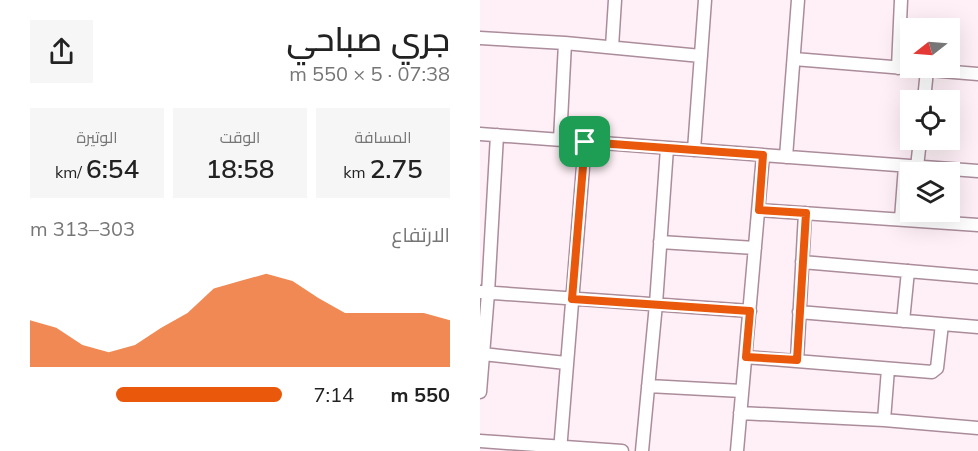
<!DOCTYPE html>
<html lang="ar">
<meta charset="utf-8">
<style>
:root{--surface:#fff;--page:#f6f6f6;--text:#222;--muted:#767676;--accent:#ea580c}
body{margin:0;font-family:Mulish,Cairo,sans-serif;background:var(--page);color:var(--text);direction:rtl;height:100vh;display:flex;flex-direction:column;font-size:22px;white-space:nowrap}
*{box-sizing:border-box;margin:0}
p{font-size:20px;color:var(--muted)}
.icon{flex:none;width:33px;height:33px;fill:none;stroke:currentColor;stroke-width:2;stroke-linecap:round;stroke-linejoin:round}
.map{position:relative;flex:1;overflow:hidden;direction:ltr}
.details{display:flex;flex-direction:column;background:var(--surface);width:480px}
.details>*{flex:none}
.needle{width:39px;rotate:253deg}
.fabs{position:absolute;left:420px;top:18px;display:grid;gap:12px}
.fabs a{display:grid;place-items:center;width:60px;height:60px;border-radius:0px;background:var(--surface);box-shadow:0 6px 24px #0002;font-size:30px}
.pin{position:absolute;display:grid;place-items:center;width:51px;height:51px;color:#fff;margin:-26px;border-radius:12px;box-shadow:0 3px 9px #0006}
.round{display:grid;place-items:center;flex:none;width:63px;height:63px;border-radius:0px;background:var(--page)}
.overview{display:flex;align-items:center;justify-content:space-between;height:102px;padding:0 30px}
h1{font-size:33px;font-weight:600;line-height:45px}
.metrics{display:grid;grid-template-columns:repeat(3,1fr);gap:9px;height:102px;padding:6px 30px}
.metrics div{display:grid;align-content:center;border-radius:0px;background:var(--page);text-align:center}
.metrics b{font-size:26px;font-weight:600}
.metrics small{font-size:16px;font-weight:400}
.metrics p{font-size:16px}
.chart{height:168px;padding:12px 30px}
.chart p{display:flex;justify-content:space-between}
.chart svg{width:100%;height:108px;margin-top:6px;fill:var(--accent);opacity:.7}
ul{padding:0 30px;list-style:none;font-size:20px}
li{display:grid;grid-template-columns:96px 72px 1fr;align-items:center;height:45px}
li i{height:15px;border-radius:8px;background:var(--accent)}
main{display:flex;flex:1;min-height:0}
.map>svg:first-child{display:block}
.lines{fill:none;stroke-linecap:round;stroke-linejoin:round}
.minor-casing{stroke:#ab8c9b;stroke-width:15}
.minor{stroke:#fff;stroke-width:12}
.route-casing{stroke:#fff;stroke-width:12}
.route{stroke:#ea580c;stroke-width:8}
</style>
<main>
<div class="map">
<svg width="498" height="451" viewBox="0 0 498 451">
<rect width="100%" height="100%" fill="#fef0f6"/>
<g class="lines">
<g class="minor-casing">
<path id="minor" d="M0 38 85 43 221 56
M132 47 135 0
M314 59 498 74
M418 68 421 0
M444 100 447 70
M0 134 498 171
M80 140 85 43
M214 150 225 0
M306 157 318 0
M437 167 440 140
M279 210 498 225
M421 219 425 166
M180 242 275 248
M322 262 498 277
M0 292 270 311
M319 312 498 327
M423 321 428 271
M3 354 86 363
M266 357 452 372 457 368 462 324
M317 360 325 213
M168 386 262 391
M0 392 8 293 17 135
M260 413 404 420 498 428
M404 420 408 369
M0 441 142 451
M80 451 105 142
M162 451 176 304 187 148
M257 451 283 155"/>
</g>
<use href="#minor" class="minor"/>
</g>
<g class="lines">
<g class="route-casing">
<path id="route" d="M105 142 283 155 279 210 326 213 317 360 266 357 270 311 92 299Z"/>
</g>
<use href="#route" class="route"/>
</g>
</svg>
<div class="fabs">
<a><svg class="needle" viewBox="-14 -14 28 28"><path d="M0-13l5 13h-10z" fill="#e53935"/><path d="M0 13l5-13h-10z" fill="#767676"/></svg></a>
<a><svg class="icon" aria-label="locate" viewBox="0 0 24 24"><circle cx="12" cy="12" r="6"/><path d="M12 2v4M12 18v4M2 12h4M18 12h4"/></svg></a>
<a><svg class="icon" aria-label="layers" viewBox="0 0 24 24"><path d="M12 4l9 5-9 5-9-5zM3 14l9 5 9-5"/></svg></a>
</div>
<div class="pin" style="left:105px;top:142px;background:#1e9e55"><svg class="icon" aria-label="arrive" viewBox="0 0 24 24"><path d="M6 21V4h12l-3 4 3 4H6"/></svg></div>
</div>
<section class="details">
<div class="overview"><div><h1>جري صباحي</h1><p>07:38 · 5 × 550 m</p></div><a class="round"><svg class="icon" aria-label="share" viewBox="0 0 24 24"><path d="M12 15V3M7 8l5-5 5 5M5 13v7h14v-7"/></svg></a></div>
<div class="metrics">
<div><p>المسافة</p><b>2.75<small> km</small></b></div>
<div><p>الوقت</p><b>18:58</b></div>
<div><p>الوتيرة</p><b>6:54<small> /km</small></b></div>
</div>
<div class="chart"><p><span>الارتفاع</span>303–313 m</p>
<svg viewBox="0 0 160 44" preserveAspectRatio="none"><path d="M0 44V25L10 28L20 35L30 38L40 35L50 28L60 22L70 12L80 9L90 6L100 9L110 16L120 22L130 22L140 22L150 22L160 25V44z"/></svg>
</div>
<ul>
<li><b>550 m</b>7:14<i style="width:66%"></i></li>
</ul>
</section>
</main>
